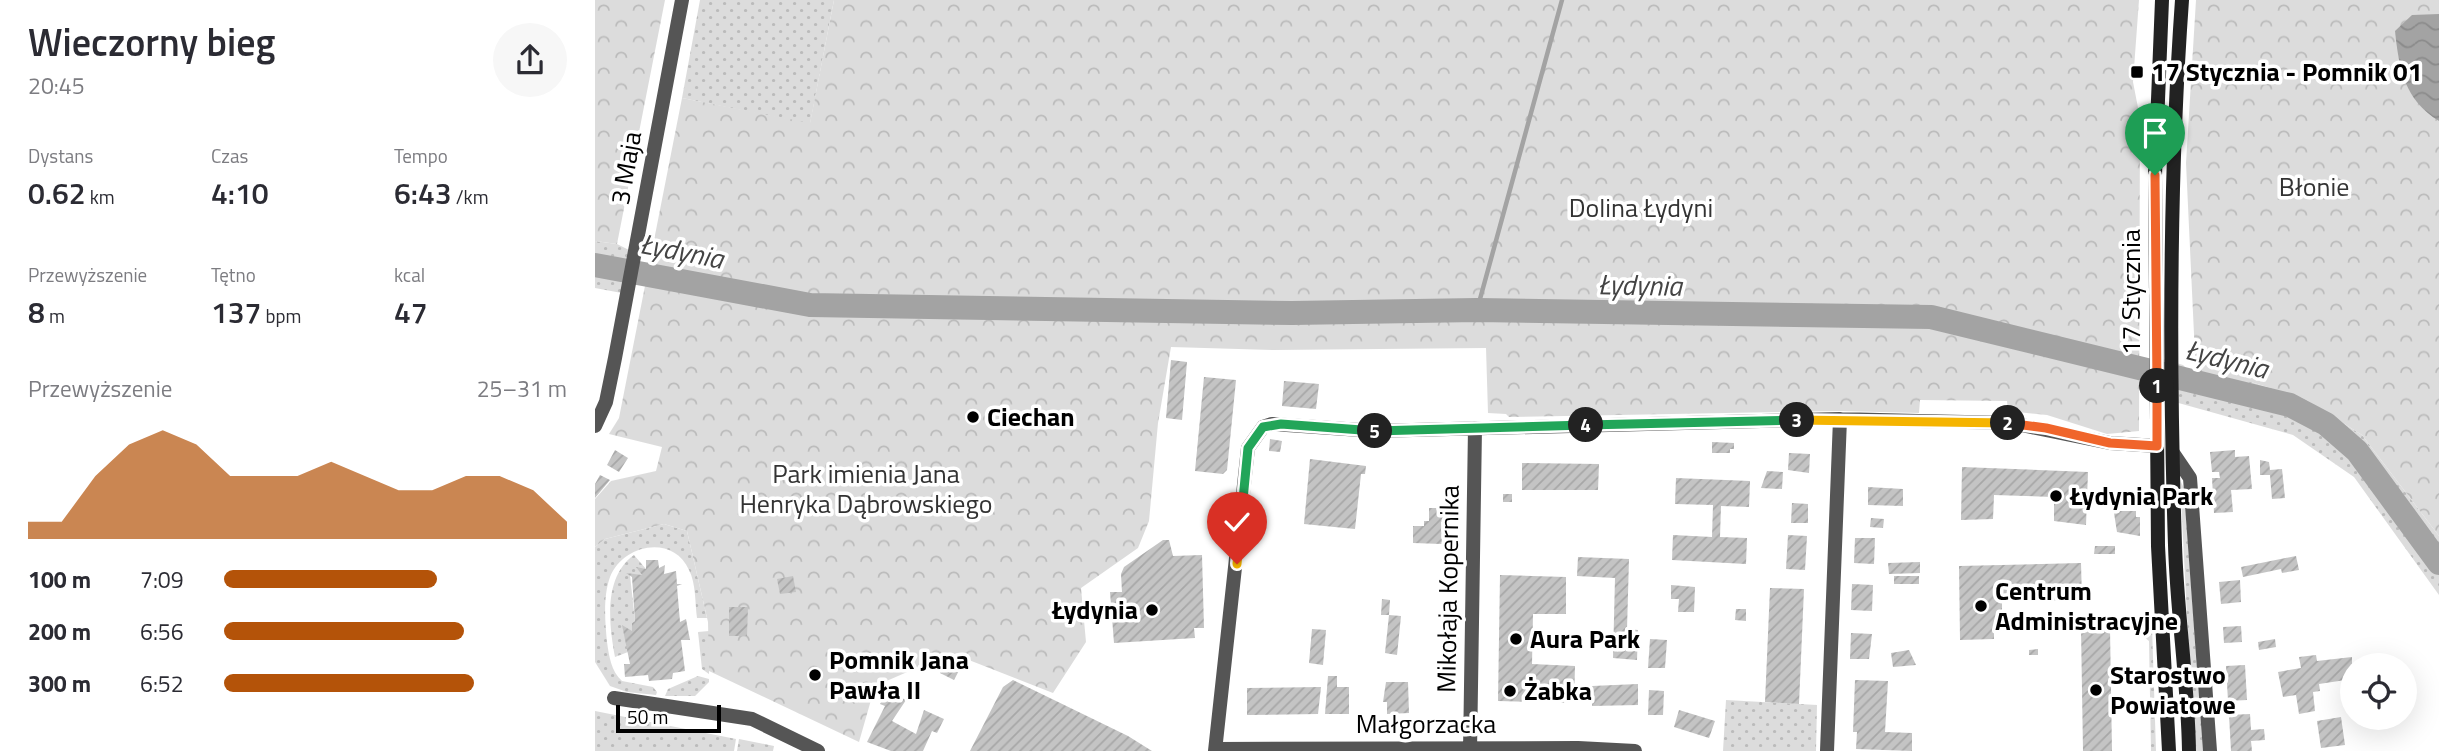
<!DOCTYPE html>
<html lang="pl">
<meta charset="utf-8">
<style>
:root{--surface:#fff;--page:#f7f7f7;--text:#2b2b33;--muted:#7c7c81;--accent:#b45309}
body{margin:0;font-family:"Titillium Web",sans-serif;background:var(--page);color:var(--text);height:100vh;display:flex;flex-direction:column;font-size:26px;white-space:nowrap}
*{box-sizing:border-box;margin:0}
p{font-size:23px;color:var(--muted)}
.icon{flex:none;width:38px;height:38px;fill:none;stroke:currentColor;stroke-width:2;stroke-linecap:round;stroke-linejoin:round}
.map{position:relative;flex:1;overflow:hidden}
.details{display:flex;flex-direction:column;background:var(--surface);width:595px}
.details>*{flex:none}
.tools{position:absolute;left:1745px;top:653px;display:grid;gap:14px}
.tools a{display:grid;place-items:center;width:77px;height:77px;border-radius:50%;background:var(--surface);box-shadow:0 7px 28px #0002;font-size:35px}
.scale{position:absolute;left:21px;bottom:18px;width:105px;box-sizing:border-box;padding-left:7px;border:4px solid #000;border-top:0;font-size:19px;line-height:24px;white-space:nowrap;color:#000;-webkit-text-stroke:5px #fff;paint-order:stroke}
.pin{position:absolute;display:grid;place-items:center;width:60px;height:60px;color:#fff;margin:-72px -30px;border-radius:50% 50% 50% 0;rotate:-45deg;box-shadow:0 0 7px #0007}
.pin .icon{rotate:45deg}
.km{position:absolute;width:35px;height:35px;margin:-18px;border-radius:50%;background:#222;color:#fff;font-size:19px;line-height:35px;text-align:center}
.round{display:grid;place-items:center;flex:none;width:74px;height:74px;border-radius:37px;background:var(--page)}
.summary{display:flex;align-items:center;justify-content:space-between;height:119px;padding:0 28px}
h1{font-size:38px;font-weight:600;line-height:52px}
.stats{display:grid;grid-template-columns:repeat(3,1fr);gap:10px;height:119px;padding:7px 28px}
.stats div{display:grid;align-content:center}
.stats b{font-size:30px;font-weight:600}
.stats small{font-size:19px;font-weight:400}
.stats p{font-size:19px}
.chart{height:196px;padding:14px 28px}
.chart p{display:flex;justify-content:space-between}
.chart svg{width:100%;height:126px;margin-top:7px;fill:var(--accent);opacity:.7}
ul{padding:0 28px;list-style:none;font-size:23px}
li{display:grid;grid-template-columns:112px 84px 1fr;align-items:center;height:52px}
li i{height:18px;border-radius:9px;background:var(--accent)}
main{display:flex;flex:1;min-height:0}
.map>svg:first-child{display:block}
.grass{fill:url(#grass-dots)}
.forest{fill:url(#forest-crowns)}
.water{fill:url(#water-waves)}
.lines{fill:none;stroke-linecap:round;stroke-linejoin:round}
.stream{stroke:#a3a3a3;stroke-width:4.5}
.river{stroke:#a3a3a3;stroke-width:24}
.building{fill:url(#building-hatch)}
.minor{stroke:#555;stroke-width:14}
.tertiary{stroke:#555;stroke-width:14}
.secondary{stroke:#222;stroke-width:14}
.split-1-casing{stroke:#fff;stroke-width:14}
.split-2-casing{stroke:#fff;stroke-width:14}
.split-3-casing{stroke:#fff;stroke-width:14}
.split-4-casing{stroke:#fff;stroke-width:14}
.split-5-casing{stroke:#fff;stroke-width:14}
.split-6-casing{stroke:#fff;stroke-width:14}
.split-7-casing{stroke:#fff;stroke-width:14}
.split-1{stroke:#f0652b;stroke-width:9}
.split-2{stroke:#f0652b;stroke-width:9}
.split-3{stroke:#f5b400;stroke-width:9}
.split-4{stroke:#22a559;stroke-width:9}
.split-5{stroke:#22a559;stroke-width:9}
.split-6{stroke:#22a559;stroke-width:9}
.split-7{stroke:#f5b400;stroke-width:9}
.poi-dot{fill:#000;stroke:#fff;stroke-width:2.5}
.labels{text-anchor:middle;stroke-width:7;stroke-linejoin:round;paint-order:stroke}
.poi-label{font-size:26px;font-weight:bold;fill:#000;stroke:#fff;text-anchor:start}
.street-label{font-size:26px;fill:#000;stroke:#fff}
.park-label{font-size:26px;fill:#333;stroke:#fff}
.water-label{font-size:28px;font-style:italic;fill:#444;stroke:#fff}
</style>
<main>
<section class="details">
<div class="summary"><div><h1>Wieczorny bieg</h1><p>20:45</p></div><a class="round"><svg class="icon" aria-label="share" viewBox="0 0 24 24"><path d="M12 15V3M7 8l5-5 5 5M5 13v7h14v-7"/></svg></a></div>
<div class="stats">
<div><p>Dystans</p><b>0.62<small> km</small></b></div>
<div><p>Czas</p><b>4:10</b></div>
<div><p>Tempo</p><b>6:43<small> /km</small></b></div>
</div>
<div class="stats">
<div><p>Przewyższenie</p><b>8<small> m</small></b></div>
<div><p>Tętno</p><b>137<small> bpm</small></b></div>
<div><p>kcal</p><b>47</b></div>
</div>
<div class="chart"><p><span>Przewyższenie</span>25–31 m</p>
<svg viewBox="0 0 160 44" preserveAspectRatio="none"><path d="M0 44V38L10 38L20 22L30 11L40 6L50 11L60 22L70 22L80 22L90 17L100 22L110 27L120 27L130 22L140 22L150 27L160 38V44z"/></svg>
</div>
<ul>
<li><b>100 m</b>7:09<i style="width:62%"></i></li>
<li><b>200 m</b>6:56<i style="width:70%"></i></li>
<li><b>300 m</b>6:52<i style="width:73%"></i></li>
</ul>
</section>
<div class="map">
<svg width="1844" height="751" viewBox="0 0 1844 751">
<defs>
<pattern id="grass-dots" width="8" height="8" patternUnits="userSpaceOnUse" patternTransform="scale(1.75)"><rect width="8" height="8" fill="#dcdcdc"/><path d="M2 2h.1M6 6h.1" fill="none" stroke="#bbb" stroke-width="1.8" stroke-linecap="round"/></pattern>
<pattern id="forest-crowns" width="20" height="18" patternUnits="userSpaceOnUse" patternTransform="scale(1.75)"><rect width="20" height="18" fill="#dcdcdc"/><path d="M2 6a3 3 0 1 1 6 0M12 15a3 3 0 1 1 6 0" fill="none" stroke="#bbb"/></pattern>
<pattern id="water-waves" width="16" height="10" patternUnits="userSpaceOnUse" patternTransform="scale(1.75)"><rect width="16" height="10" fill="#a3a3a3"/><path d="M0 5q4-4 8 0t8 0" fill="none" stroke="#8b8b8b"/></pattern>
<pattern id="building-hatch" width="6" height="6" patternUnits="userSpaceOnUse" patternTransform="scale(1.75)"><rect width="6" height="6" fill="#c4c4c4"/><path d="M-1 1l2-2M0 6l6-6M5 7l2-2" fill="none" stroke="#a7a7a7"/></pattern>
</defs>
<rect width="100%" height="100%" fill="#fff"/>
<path class="grass" d="M105 0H239L215 124 87 98Z
M0 241 22 244 40 253 32 294 0 288Z
M1561 357 1588 365 1601 377 1627 382H1656L1708 398 1767 435 1844 536V595L1759 477 1698 435 1562 397Z
M1585 480 1589 488 1608 751H1599Z
M69 524 92 531 112 618H102C100 603 101 583 94 570 78 534 28 544 15 577 8 597 10 621 12 642 14 656 16 671 27 681L58 687 62 692 61 695 32 692 15 686 0 662V547L10 539Z
M39 555 51 569H44L47 575H35L40 621 37 623V631H34L33 652 20 657C14 625 8 577 39 555Z
M1549 624 1557 626 1561 751H1556L1554 641 1543 632Z
M114 631V674L107 669 103 632Z
M103 676 114 679V682L100 696H70L73 689Z
M1131 700 1222 705 1221 751H1128Z
M0 711 141 739 139 751H0Z
M144 739 179 746 178 751H142Z"/>
<path class="forest" d="M0 0H70L22 244 0 241Z
M239 0H1544L1538 82 1545 118 1544 431 1512 434 1452 415 1413 411 1412 401 1325 400 1324 413 1245 411 914 417 911 414 893 413 891 348 679 350 576 347 563 423 554 521 543 548 486 588 491 642 458 693 356 653 280 686 264 742 114 671 113 622 92 531 69 524 10 539 0 547V499L16 481 61 471 67 447 14 434 24 418 87 98 215 123Z
M1601 0H1844V536L1767 435 1708 398 1656 382H1627L1601 377 1591 163Z"/>
<path class="water" d="M1844 14V121C1809 100 1804 68 1800 31L1817 15Z"/>
<g class="lines">
<path class="stream" d="M882 310 967 0"/>
<path class="river" d="M0 265 215 305 697 313 882 310 1336 317 1695 405 1731 424 1762 451 1844 563"/>
</g>
<path class="building" d="M576 360 592 362 587 420 571 418Z
M609 377 641 380 632 470 628 474 600 471Z
M689 381 724 384 721 409 687 406Z
M675 439 687 441 685 452 674 451Z
M1117 442 1139 443V449H1135V453H1117Z
M20 450 33 458 24 472 12 465Z
M1640 450V457L1654 456 1657 489 1636 490 1638 512 1619 513 1617 478H1625L1624 472H1617L1615 452Z
M1194 453 1215 454 1214 473 1193 470Z
M715 459 771 466 770 474H766L760 529 709 524Z
M1665 460 1674 462 1675 470 1687 469 1690 498 1677 499 1675 475H1665Z
M927 463 1004 464 1003 490H927Z
M1367 467 1493 472 1491 525 1459 521V497L1399 495 1398 519 1366 520Z
M1172 471 1188 472 1187 489 1166 488Z
M5 475 15 480 0 498V484Z
M1081 478 1155 481 1154 507 1126 506 1125 537 1152 538 1151 564 1077 560 1078 535 1117 537 1118 505 1080 504Z
M1273 487 1308 489V506L1273 505Z
M908 494H917V502H908Z
M1197 503 1213 504V523H1196Z
M834 508H854V522H846L847 544 818 543V526H829V521H834Z
M1523 511H1541V517H1545V536L1522 532 1519 513Z
M1276 518 1289 519 1288 528 1275 527Z
M1193 535 1212 536 1210 570 1191 569Z
M1260 538H1280L1279 564 1259 563Z
M568 540H574L578 556 607 555 609 628H599L600 638 519 643 515 592H527L526 574 529 567Z
M1500 546H1520V554H1499Z
M1701 556 1704 570 1687 573 1686 569 1648 577 1646 567Z
M983 557 1034 559 1032 629 1043 630 1042 660 1018 658 1020 578 982 576Z
M51 560H63L64 568 70 565 69 574 81 571 82 584H87L82 586 85 622 91 619 95 640H86L90 671 78 673 77 679 54 681 53 675 30 677 29 664H35L27 625 37 631V623L40 621 37 577 31 573 47 575 41 567 51 569Z
M1325 562V573L1294 574 1293 563Z
M1486 563 1487 600 1407 602V619L1399 620V639L1365 640 1364 566Z
M905 575 971 577V614H938L937 664 980 666 979 703 903 701Z
M198 576 201 592 185 594 182 579Z
M1299 576H1324V584H1299Z
M1645 580 1646 602 1626 604 1624 582Z
M1257 584 1278 585 1277 611 1256 610Z
M1076 585 1100 587 1099 612H1083L1084 599H1076Z
M1175 588 1209 589 1204 704 1170 702Z
M787 599 795 600 794 615H786Z
M134 607H153L152 636H134Z
M1141 609H1151V621L1140 620Z
M794 615 806 616 802 655 790 653Z
M1646 626 1647 642 1629 643 1628 627Z
M717 629 731 630 728 665 714 663Z
M1486 629H1515L1517 751H1488Z
M1256 633 1277 634 1274 659H1255Z
M1055 639 1072 640 1070 668H1053Z
M1680 639 1681 647 1664 650 1663 642Z
M1443 649V655H1434V650Z
M1314 650 1321 665 1298 667 1296 653Z
M355 654 369 661 359 680 345 673Z
M1721 655 1722 661 1757 657V679L1724 684 1725 691 1718 692 1720 711 1704 714 1701 695 1688 697 1683 672 1706 668 1704 657Z
M1650 665 1652 700 1633 701 1631 666Z
M733 676H742V687H754V714H730Z
M418 680 533 736 557 751H375L408 687Z
M1260 680 1293 681 1290 732 1317 733V751L1261 749 1262 732H1258Z
M791 682H813L814 713 792 714V702H788Z
M1043 684V705L997 706V686Z
M726 687 723 714 652 715V688Z
M1054 690 1069 691 1068 715H1053Z
M292 691 311 700 297 721 321 734 329 710 349 719 342 733 337 731 328 751H296L272 742 290 706 285 704Z
M1084 710 1120 721 1114 738 1079 727Z
M1655 714 1656 730 1669 729 1670 740 1656 741 1657 751H1636L1634 715Z
M1746 717 1750 745 1726 748 1722 721Z"/>
<g class="lines">
<path class="minor" d="M1578 453 1595 478 1615 751
M19 698 157 719 223 751
M622 749 983 748 1040 751
M620 751 653 448 668 427 677 424 780 431 1245 419 1324 421 1417 423 1515 443 1562 446
M875 751 880 428
M1232 751 1245 419"/>
<path class="tertiary" d="M0 426 11 402 20 358 87 0"/>
<path class="secondary" d="M1567 0 1560 175 1563 546 1574 751
M1587 0C1574 182 1574 363 1580 545 1582 614 1593 682 1594 751"/>
</g>
<g class="lines">
<g class="split-1-casing">
<path id="split-1" d="M1560 175 1562 386"/>
</g>
<g class="split-2-casing">
<path id="split-2" d="M1413 423 1451 428 1515 443 1562 446V386"/>
</g>
<g class="split-3-casing">
<path id="split-3" d="M1202 420 1413 423"/>
</g>
<g class="split-4-casing">
<path id="split-4" d="M991 425 1202 420"/>
</g>
<g class="split-5-casing">
<path id="split-5" d="M780 431 991 425"/>
</g>
<g class="split-6-casing">
<path id="split-6" d="M646 520 653 448 668 427 686 424 780 431"/>
</g>
<g class="split-7-casing">
<path id="split-7" d="M642 564 646 520"/>
</g>
<use href="#split-1" class="split-1"/>
<use href="#split-2" class="split-2"/>
<use href="#split-3" class="split-3"/>
<use href="#split-4" class="split-4"/>
<use href="#split-5" class="split-5"/>
<use href="#split-6" class="split-6"/>
<use href="#split-7" class="split-7"/>
</g>
<g class="poi-dot">
<rect x="1535" y="65" width="14" height="14" rx="3.5"/>
<circle cx="378" cy="417" r="7"/>
<circle cx="1461" cy="496" r="7"/>
<circle cx="1386" cy="606" r="7"/>
<circle cx="557" cy="610" r="7"/>
<circle cx="921" cy="639" r="7"/>
<circle cx="220" cy="675" r="7"/>
<circle cx="1501" cy="690" r="7"/>
<circle cx="915" cy="691" r="7"/>
</g>
<g class="labels">
<g class="poi-label">
<text x="1556" y="81">17 Stycznia - Pomnik 01</text>
<text x="392" y="426">Ciechan</text>
<text x="1475" y="505">Łydynia Park</text>
<text x="1400" y="600">Centrum<tspan x="1400" dy="30">Administracyjne</tspan></text>
<text x="543" y="619" text-anchor="end">Łydynia</text>
<text x="935" y="648">Aura Park</text>
<text x="234" y="669">Pomnik Jana<tspan x="234" dy="30">Pawła II</tspan></text>
<text x="1515" y="684">Starostwo<tspan x="1515" dy="30">Powiatowe</tspan></text>
<text x="929" y="700">Żabka</text>
</g>
<g class="street-label">
<text transform="translate(31 168) rotate(-80)" y="9">3 Maja</text>
<text transform="translate(1536 292) rotate(-90)" y="9">17 Stycznia</text>
<text transform="translate(853 589) rotate(-89)" y="9">Mikołaja Kopernika</text>
<text x="831" y="733">Małgorzacka</text>
</g>
<g class="park-label">
<text x="1719" y="196">Błonie</text>
<text x="1046" y="217">Dolina Łydyni</text>
<text x="271" y="483">Park imienia Jana<tspan x="271" dy="30">Henryka Dąbrowskiego</tspan></text>
</g>
<g class="water-label">
<text transform="translate(87 251) rotate(11)" y="10">Łydynia</text>
<text transform="translate(1045 285) rotate(1)" y="10">Łydynia</text>
<text transform="translate(1632 359) rotate(14)" y="10">Łydynia</text>
</g>
</g>
</svg>
<div class="tools">
<a><svg class="icon" aria-label="locate" viewBox="0 0 24 24"><circle cx="12" cy="12" r="6"/><path d="M12 2v4M12 18v4M2 12h4M18 12h4"/></svg></a>
</div>
<div class="scale">50 m</div>
<div class="pin" style="left:1560px;top:175px;background:#1e9e55"><svg class="icon" aria-label="arrive" viewBox="0 0 24 24"><path d="M6 21V4h12l-3 4 3 4H6"/></svg></div>
<div class="pin" style="left:642px;top:564px;background:#d93025"><svg class="icon" aria-label="check" viewBox="0 0 24 24"><path d="M5 12l5 5 9-10"/></svg></div>
<b class="km" style="left:1562px;top:386px">1</b>
<b class="km" style="left:1413px;top:423px">2</b>
<b class="km" style="left:1202px;top:420px">3</b>
<b class="km" style="left:991px;top:425px">4</b>
<b class="km" style="left:780px;top:431px">5</b>
</div>
</main>
